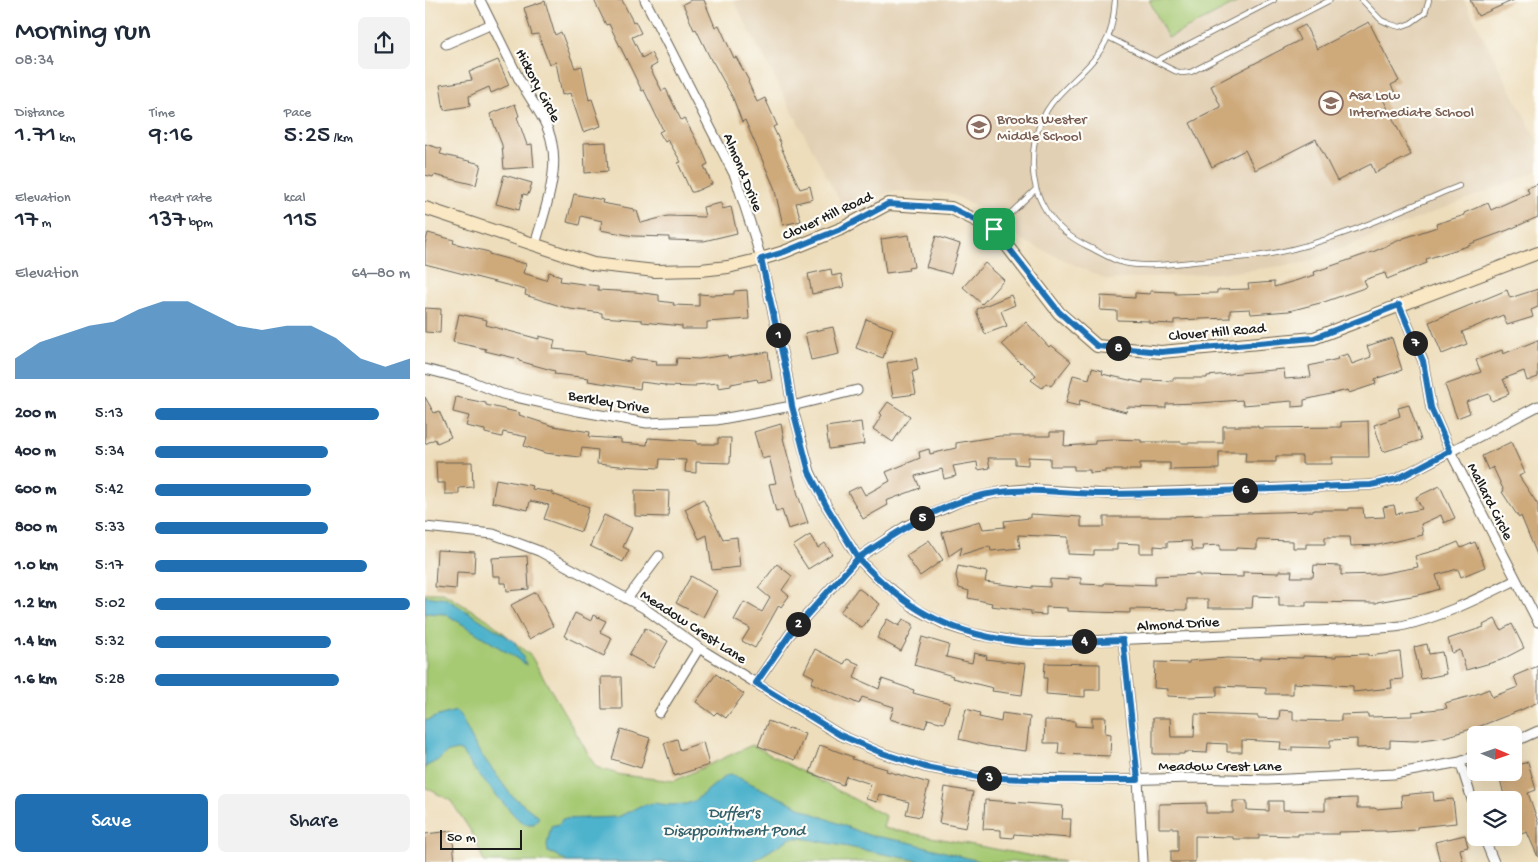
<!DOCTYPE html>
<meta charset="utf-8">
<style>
:root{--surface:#fff;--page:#f2f2f3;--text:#1f2937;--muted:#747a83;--accent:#1f6fb2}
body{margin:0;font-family:"Gochi Hand",sans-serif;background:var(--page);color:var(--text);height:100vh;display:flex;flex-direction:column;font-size:19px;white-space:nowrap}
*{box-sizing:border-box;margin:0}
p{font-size:16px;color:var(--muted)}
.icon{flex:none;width:28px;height:28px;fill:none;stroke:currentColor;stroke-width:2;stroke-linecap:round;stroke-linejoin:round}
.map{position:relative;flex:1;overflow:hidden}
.sheet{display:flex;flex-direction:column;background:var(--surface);width:425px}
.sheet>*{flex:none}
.needle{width:32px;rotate:92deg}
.fabs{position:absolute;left:1042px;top:726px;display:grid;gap:10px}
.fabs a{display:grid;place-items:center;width:55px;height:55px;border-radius:8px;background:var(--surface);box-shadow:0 5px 20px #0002;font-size:25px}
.scale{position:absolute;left:15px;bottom:12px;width:82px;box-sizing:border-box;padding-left:5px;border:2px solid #1c1c1c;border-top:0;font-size:14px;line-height:18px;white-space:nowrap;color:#1c1c1c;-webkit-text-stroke:4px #fdfcf7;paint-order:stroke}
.pin{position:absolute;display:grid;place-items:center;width:42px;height:42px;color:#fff;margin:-21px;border-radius:10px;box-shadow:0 2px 8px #0006}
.km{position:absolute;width:25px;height:25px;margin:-12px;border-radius:50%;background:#222;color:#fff;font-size:14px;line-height:25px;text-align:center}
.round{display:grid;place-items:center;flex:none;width:52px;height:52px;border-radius:8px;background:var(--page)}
.head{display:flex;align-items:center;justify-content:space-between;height:85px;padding:0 15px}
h1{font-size:28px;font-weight:600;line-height:38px}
.stats{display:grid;grid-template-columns:repeat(3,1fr);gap:8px;height:85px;padding:5px 15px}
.stats div{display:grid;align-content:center}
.stats b{font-size:25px;font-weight:600}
.stats small{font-size:14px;font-weight:400}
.stats p{font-size:14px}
.chart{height:140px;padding:10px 15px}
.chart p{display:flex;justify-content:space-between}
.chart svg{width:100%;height:90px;margin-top:5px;fill:var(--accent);opacity:.7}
.button{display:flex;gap:10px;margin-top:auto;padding:10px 15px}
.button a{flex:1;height:58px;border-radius:8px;background:var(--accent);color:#fff;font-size:20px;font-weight:600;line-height:58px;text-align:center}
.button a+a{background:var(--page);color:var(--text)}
ul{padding:0 15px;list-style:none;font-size:16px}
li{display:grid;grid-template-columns:80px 60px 1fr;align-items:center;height:38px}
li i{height:12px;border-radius:6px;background:var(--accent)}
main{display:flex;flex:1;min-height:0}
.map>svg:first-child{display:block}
.built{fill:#e2d0b4}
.green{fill:#a6c973;stroke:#617248}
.water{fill:#4db2cc;stroke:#346774}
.building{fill:#cea97a}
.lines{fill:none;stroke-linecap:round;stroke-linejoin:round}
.lane-casing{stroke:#656054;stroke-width:6}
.street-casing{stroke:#656054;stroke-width:11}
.secondary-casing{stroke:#656054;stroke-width:14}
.lane{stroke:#fff;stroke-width:4.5}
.street{stroke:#fff;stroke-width:9}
.secondary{stroke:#fae7c3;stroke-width:12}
.route-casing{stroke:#fff;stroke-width:10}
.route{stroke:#1f6fb2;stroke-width:6}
.labels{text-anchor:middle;stroke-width:4.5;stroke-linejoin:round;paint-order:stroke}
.street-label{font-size:15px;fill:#1c1c1c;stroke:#fdfcf7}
.education-label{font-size:15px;fill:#785e54;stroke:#fdfcf7;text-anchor:start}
.water-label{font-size:16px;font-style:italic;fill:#32606b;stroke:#fdfcf7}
</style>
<main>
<section class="sheet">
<div class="head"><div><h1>Morning run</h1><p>08:34</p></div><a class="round"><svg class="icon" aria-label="share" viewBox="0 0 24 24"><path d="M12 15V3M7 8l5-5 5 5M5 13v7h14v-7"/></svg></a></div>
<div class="stats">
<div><p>Distance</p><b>1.71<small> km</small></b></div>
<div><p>Time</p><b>9:16</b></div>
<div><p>Pace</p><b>5:25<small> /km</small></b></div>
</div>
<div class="stats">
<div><p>Elevation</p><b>17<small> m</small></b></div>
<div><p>Heart rate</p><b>137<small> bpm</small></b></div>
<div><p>kcal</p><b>115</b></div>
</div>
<div class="chart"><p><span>Elevation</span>64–80 m</p>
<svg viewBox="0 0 160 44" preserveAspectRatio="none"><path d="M0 44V34L10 26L20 22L30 18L40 16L50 10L60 6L70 6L80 12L90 18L100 20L110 18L120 18L130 24L140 34L150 38L160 34V44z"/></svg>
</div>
<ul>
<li><b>200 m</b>5:13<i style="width:88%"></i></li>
<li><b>400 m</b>5:34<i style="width:68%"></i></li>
<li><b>600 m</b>5:42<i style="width:61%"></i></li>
<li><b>800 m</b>5:33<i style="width:68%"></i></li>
<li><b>1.0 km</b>5:17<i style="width:83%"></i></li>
<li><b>1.2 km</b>5:02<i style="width:100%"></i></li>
<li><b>1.4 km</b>5:32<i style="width:69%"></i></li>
<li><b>1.6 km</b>5:28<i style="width:72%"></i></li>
</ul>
<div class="button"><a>Save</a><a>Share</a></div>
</section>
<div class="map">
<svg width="1113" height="862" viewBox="0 0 1113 862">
<rect width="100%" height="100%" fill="#fdfcf7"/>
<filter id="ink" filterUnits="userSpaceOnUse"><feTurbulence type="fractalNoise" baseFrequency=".02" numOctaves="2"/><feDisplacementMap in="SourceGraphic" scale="10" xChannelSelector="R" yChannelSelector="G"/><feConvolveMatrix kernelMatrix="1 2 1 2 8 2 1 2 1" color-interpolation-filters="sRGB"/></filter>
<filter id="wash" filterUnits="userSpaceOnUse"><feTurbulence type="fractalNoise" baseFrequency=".0096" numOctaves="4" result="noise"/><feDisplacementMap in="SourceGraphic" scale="20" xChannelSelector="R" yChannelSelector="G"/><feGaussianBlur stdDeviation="1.12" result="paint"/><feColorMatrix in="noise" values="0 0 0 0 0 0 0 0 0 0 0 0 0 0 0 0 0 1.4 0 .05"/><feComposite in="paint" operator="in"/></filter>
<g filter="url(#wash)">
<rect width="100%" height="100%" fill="#edddbb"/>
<path class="built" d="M308 0H721L744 38 817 0H1039L1113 142V171L880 263 809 272 682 280 599 241 561 210 523 193 469 191 419 209Z"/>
<path class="green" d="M724 0H817L743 38Z
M3 593H18L62 619 106 656 171 767 196 775 249 781 327 745 461 816 458 828 639 862H59L49 836 26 801 0 787V594Z"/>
<path class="water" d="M0 596 22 599 89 641 102 665 21 614 0 613Z
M31 711 37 719 51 747 86 795 114 817 109 824H101L95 821 88 814 52 773 36 751 31 750 21 753 15 759 0 767V721L13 716Z
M306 774 387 813 443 835 483 842 557 862H500L377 838H366L326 862H142L131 855 123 852 122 845 126 826 134 824 137 819 193 817 215 806 229 803 243 805 261 804 269 801 302 775Z"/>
<g id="blocks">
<path class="building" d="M169 0H197L208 22 210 21 216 33 207 37 217 58 226 53 232 64 225 68 237 91 241 89 256 120 259 118 278 152 283 164 279 166 287 184 269 192H266L253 163 256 162 243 140 240 142 234 132 238 130 219 90 217 91 184 24 181 25Z
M266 0H279L290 27 294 25 309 58 311 57 324 81 323 82 332 102 340 98 352 125 348 127 356 144 355 145 375 189 385 186 388 199 371 203 376 221 358 225 349 187 320 120 317 122 308 98 288 62H287L271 29 269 30 258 4Z
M1045 0H1089L1053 16Z
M120 1 130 35 136 32 150 68 157 66 164 100 167 99 176 126 158 132 145 93 137 95 131 62 124 64 113 34 107 35 99 8Z
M944 22 974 81 966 85 971 95 959 101 986 155 950 173 946 164 912 181 891 139 830 170 820 150 787 167 765 123 796 107 786 86 875 40 870 30 880 25 892 49Z
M73 60 84 85 66 93 64 87 44 96 45 106 19 110 15 85 47 80 44 72Z
M90 104 94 116 92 117 102 145 107 144 109 167 79 169 77 145 65 114Z
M181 142 183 171 160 173 159 143Z
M0 144 17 149 15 154 56 164 51 185 9 175 8 177 0 175Z
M79 175 107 183 103 195 98 194 94 210 71 204Z
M1113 184V217L1083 230 1045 244 1046 245 1001 259 1002 263 962 279 960 273 939 280 942 287 899 302 864 311 826 314 825 309 805 310V318L749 320V324L724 323V321L692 320V311L675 310 676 296 710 298V293L725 294V291L750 292V294L792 293V290L824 289 823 284 849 282V287L890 275 889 272 950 251 979 238 1012 227 1011 224 1040 215 1039 213 1063 203 1066 210 1104 193 1102 188Z
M149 194 178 200 177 203 209 209V211H212L216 223 243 216 280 217 278 207 296 203 297 209 306 207 312 233 279 241 244 240V237L209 236 175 230 177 221 156 216 154 225 142 222Z
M3 233 29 240 28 243 64 252V254L101 264 98 273 121 280 124 272 136 276 135 281 173 286V290L210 292 234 295V301L249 303 248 305 274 306V294L288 295 309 294V291L322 290 324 319 282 322V329H257V326L217 322V320L177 317V313L145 309 100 295 101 290 0 264V244Z
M484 235 489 267 483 268 484 270 461 273 456 239Z
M511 236 535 244 526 274 501 267Z
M560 263 579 280 557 304 538 287Z
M406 269 407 276 416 274 419 287 387 294 383 274Z
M1113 289V307L1106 310 1108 317 1082 325 1078 315 1037 332 1042 344 1017 354 1004 322 1082 290 1085 298Z
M586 295 590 305 576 311 582 326 560 334 552 313V309Z
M0 308 16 309 15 333 0 332Z
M34 314 62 320 61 325 114 339V336L130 340 128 349 160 352V354L205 362 206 358 232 361 231 365H251L252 358 274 359 302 355 303 358 343 352 347 380 333 382 332 379 306 384V386L293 388V383L270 385V387L240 386V385L216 382 215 389 163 381 164 378 129 374 130 371 94 361V359L60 351 61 349 28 342Z
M441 319 468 329 458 358 431 348Z
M601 322 624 347 626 345 646 361 626 386 621 383 617 388 606 380 611 375 596 362 595 363 577 344Z
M408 327 414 354 386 360 380 333Z
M967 338 977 370 950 379 951 384 924 393 923 390 879 400V406L867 407V401L818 405 817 400 774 403 741 404V408L702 407 701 412 655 400 654 406 641 403 648 375 664 379 667 368 678 371 677 374 718 383V380L748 381V378H782V376L859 369 860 379 886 377 884 366 913 359 912 357 923 354 927 364 946 357 942 346Z
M1113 340V377L1102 381 1099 371 1078 379 1084 394 1067 401 1064 394 1041 402 1045 413 1032 418 1020 385 1056 372 1051 360 1077 350 1078 354Z
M491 358 493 370 487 372 491 394 468 397 462 363Z
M0 397 9 413 14 411 26 437 12 443 10 439 0 444Z
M31 397 61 403V405L95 413 94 415 128 426 165 432 164 437 196 439V443L222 445 223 438 272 441V444H293V438H306L305 463 271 462V473L260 472 261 460 235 459 234 468 195 466 172 464 173 450 157 448 155 457 120 453 99 446 102 437 78 432 77 437 60 433V430L41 426 44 416 28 412Z
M463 402 485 416 468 442 448 429 457 415 455 413Z
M984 405 996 440 958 452 949 425 975 416 973 408Z
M943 421 944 457H907V464H877V456H851V462H820L821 452H794V469L745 470V463H715V470H680V472L665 473V470H649V466H625V458L603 457V465L590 464V458H563L565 468 553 470 552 462 528 466 531 476 519 479 517 469 490 476 495 488 461 501 463 505 438 519 423 492 435 486 440 495 465 481 461 472 495 458 494 452 504 449 505 454 531 448V443L575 436H625V432H640L639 446 670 444V440L686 439 716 440V442H756V443H798V426H833V428L916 427V422Z
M436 422 439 444 404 449 401 427Z
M356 424 359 438H358L373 495 383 523 363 529 357 510 351 512 344 484 351 483 344 457 337 459 329 432Z
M1086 442 1100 473 1094 476 1113 505V557L1096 516 1094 518 1077 492 1079 491 1068 467 1063 470 1057 456Z
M11 462H47L48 487 34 488V494H20V483H12Z
M71 479 108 486 107 489 127 492V494L164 507 156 532 119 519 124 505 105 501 103 510 67 502Z
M1015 486 1030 518 1019 523 1016 515 996 524 998 535 953 545 926 546 925 537H900V544H881V548H868V541L832 540V549L811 548V550H795V545L777 546 778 550H767L766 541 742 542V547L729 546V553H715V544L692 543V550H669V555L643 554V537L593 535 595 548 566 551 565 546 535 555 537 547 524 556 517 532 555 521 558 529 580 527 579 521 605 518V514L656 517V527H679V517H750V516L784 515V514L889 511V510H924V508H938L939 518 960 517 958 507 969 505 971 514 997 509 991 497Z
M210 490 244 491 243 517 210 516Z
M278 499 298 539 312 537 315 567 287 570 282 535 274 539 260 509Z
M179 515 207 528 198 547 204 550 198 562 165 546Z
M385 535 393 548 400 543 407 554 383 569 368 546Z
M504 540 518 560 514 562H515L495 576 481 556Z
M1033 542 1036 548 1050 542 1060 567 1036 577 1033 569 1011 575 1015 589 998 594 952 602V603L881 602V606H854V597L828 596 827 608H783V599H762V610L705 609V613L667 612 642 611V608L621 607V615L606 614V611L566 606 567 603 543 598 544 591 534 588 531 576 533 566 562 572 560 582 607 588V586L625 587V579L643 580V577L656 578V584L679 585V583L730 585V576L774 574V576L818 577V572L854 573V571H867L866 577H888L889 565 916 566V575L955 574 993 567 990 556 1019 548Z
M12 550 50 552 49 573 32 572 31 589 10 587Z
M102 556 104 589 82 591 81 583H75V576H68L67 558Z
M352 564 367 576 357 590 364 596 356 607 354 605 330 648 317 641 325 628 309 620 319 602 337 612 345 598 333 588Z
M266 576 292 591 278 617 251 603Z
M433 588 455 604 437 628 415 612Z
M111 592 128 626 104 639 86 605Z
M150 613 166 621 168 615 181 621 175 632 187 638 179 656 139 636Z
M462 619 474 626 478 619 488 624V628L476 651 452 638Z
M1070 619 1076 630 1087 624 1099 648 1076 660 1041 670 1035 650 1027 653 1023 639 1059 627 1058 625Z
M220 628 243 641 228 668 204 655Z
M497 637 524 645 521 657 547 663 549 653 562 656 561 659 601 664 597 695 567 691 568 688 527 678 528 676 489 665Z
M1002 644 1004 654 1017 652 1021 674 996 679 989 647Z
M390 649 419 664 422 659 434 664 429 678 454 689 457 679 489 690 488 693 525 703 519 723 503 719 500 728 478 722V723L465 719 469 707 437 697 434 704 386 683 389 677 379 672Z
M975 652 978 679 966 680 967 688 928 692V686L868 683V694H841V688L792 686V696L764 697 742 696 743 689 729 688 730 662 764 663V661L802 658 836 659V657L878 658V656L911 657V655L943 654V656Z
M620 663 675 664V690H660V697L621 694 622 678H619Z
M1113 666V702L1096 710 1053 727 1019 737 990 741 965 740V747L932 748V739L905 740V748L867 747V751L855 750 856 742 817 740V752H802V744L783 743 782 753 759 752V754H728V718H745L746 737H769L770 714 833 716V718L854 719 855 710 868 711V720L916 721V715L943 714V717L987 716V712L1022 708 1020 703 1049 695 1064 689 1067 697 1093 687 1089 676Z
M291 674 319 694 301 718 292 712 289 715 271 702Z
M176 677H196L197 709H177Z
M541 709 555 713 554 717 576 722 577 713 605 717 601 751 562 746 534 739Z
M667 717H681L680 733 686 734 685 756 633 754 634 743H619L620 720 650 721V726L667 727Z
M343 721 363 729 364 728 380 734 370 760 333 746Z
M196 729 225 738 216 768 187 759Z
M252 739 255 750 278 742 284 765 249 776 239 743Z
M395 745 428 757 427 759 462 769 461 771 504 783 495 817 481 814 484 802 454 794 452 802 441 799 446 784 421 776 418 785 385 773Z
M1103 762 1111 790 1103 793 1113 822V857L1102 832 1093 835 1089 823V796L1080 799 1074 775 1089 772V771L1094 770 1092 765Z
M520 787 548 792 541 828 514 823Z
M1008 792 1009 801 1028 799 1031 823 992 827V830L961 832V831L914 832V834H873V836L834 835V839H808V837L770 836V862H746V851H753V828H734V804L781 803V813H808V801H822V810L844 811V801H858V810L900 811V799L932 798V808H950L951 809 977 807 976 795Z
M560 800 638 806 637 819H646L645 838 589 834 588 838 576 837V830L558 829Z
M27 831 30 862H0V834Z
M1040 835 1043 847 1035 849 1038 862H1015L1010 842Z"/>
</g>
</g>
<g filter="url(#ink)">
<use href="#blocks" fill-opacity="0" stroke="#656054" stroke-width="1"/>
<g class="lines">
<g class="lane-casing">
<path id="lane" d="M690 0C689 12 688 26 683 37 672 62 650 77 632 97 617 113 608 137 608 159 606 198 627 229 662 246 673 251 688 261 699 263 724 268 754 263 778 261 802 258 826 258 850 253 912 241 975 210 1034 186
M937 0 956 20 965 24 975 27 986 23 1000 13 1004 0
M683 37 750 71 757 73 766 72 905 0
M731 61 849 0
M570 228 610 190"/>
</g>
<g class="street-casing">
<path id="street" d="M55 0C68 26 81 53 94 79 105 100 123 120 127 144 134 174 118 216 110 245
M220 0 310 176 329 235 336 259 362 375 367 406 385 472 402 507 433 558 451 577 491 609 521 625 549 634 588 641 615 643 937 629C950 628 964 628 976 626 1017 617 1054 598 1091 580
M21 44 67 24
M974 305 998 361 1006 408 1025 451 1113 622
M0 369 43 380 77 394 153 411 222 423 291 420 367 406 432 390
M0 527 68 534 114 551 219 608 274 648 415 735 457 753 500 767 553 777 694 780 766 778 842 780 969 774 1035 762 1051 756
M202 599 234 556
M698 639 713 780 718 862
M331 683 365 634 433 558 481 526 536 501 579 491 601 489 683 494 946 485 972 479 1113 406
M234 713 274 648
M1089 742 1113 731
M1035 762 1051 812
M1059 838 1069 862"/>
</g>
<g class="secondary-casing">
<path id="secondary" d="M0 208 168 264 230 271 276 270 303 267 336 259 359 252 418 228 463 204 526 208 569 229 634 313 672 346 736 352 889 338 1113 253"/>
</g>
<use href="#lane" class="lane"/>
<use href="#street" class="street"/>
<use href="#secondary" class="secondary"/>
</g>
</g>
<g class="lines" filter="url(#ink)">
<g class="route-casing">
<path id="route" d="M569 229 526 208 463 204 418 228 359 252 336 259 362 375 367 406 384 472 402 507 433 558 365 634 331 683 415 735 457 753 500 767 553 777 624 780H713L698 640C662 641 622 646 587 641 520 632 478 607 433 558 470 533 507 509 550 497 597 484 638 495 685 494 772 493 859 488 946 485L972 479 1025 451 1006 408 998 361 974 305 889 338 736 352 672 346 634 312 569 229"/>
</g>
<use href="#route" class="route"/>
</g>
<defs>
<g id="school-ring" transform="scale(1.25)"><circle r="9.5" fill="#fdfcf7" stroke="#8d6e63" stroke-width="1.5"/><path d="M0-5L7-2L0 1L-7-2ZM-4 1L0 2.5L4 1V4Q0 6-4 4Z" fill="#8d6e63"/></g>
</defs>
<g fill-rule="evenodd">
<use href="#school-ring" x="906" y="103"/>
<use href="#school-ring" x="554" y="127"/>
</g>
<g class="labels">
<g class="street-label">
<text transform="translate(114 85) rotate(62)" y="5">Hickory Circle</text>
<text transform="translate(319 172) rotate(68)" y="5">Almond Drive</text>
<text transform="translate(402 215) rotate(-25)" y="5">Clover Hill Road</text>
<text transform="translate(792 331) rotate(-5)" y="5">Clover Hill Road</text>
<text transform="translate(184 401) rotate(10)" y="5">Berkley Drive</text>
<text transform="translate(1066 501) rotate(63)" y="5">Mallard Circle</text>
<text transform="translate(753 623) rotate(-3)" y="5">Almond Drive</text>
<text transform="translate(269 626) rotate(33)" y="5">Meadow Crest Lane</text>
<text x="795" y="770">Meadow Crest Lane</text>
</g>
<g class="education-label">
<text x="924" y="99">Asa Low<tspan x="924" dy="17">Intermediate School</tspan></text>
<text x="572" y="123">Brooks Wester<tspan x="572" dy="17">Middle School</tspan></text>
</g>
<g class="water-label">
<text x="309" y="817">Duffer's<tspan x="309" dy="18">Disappointment Pond</tspan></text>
</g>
</g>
</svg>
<div class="fabs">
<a><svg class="needle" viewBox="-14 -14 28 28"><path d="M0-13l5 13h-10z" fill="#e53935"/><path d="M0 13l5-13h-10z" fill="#747a83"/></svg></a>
<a><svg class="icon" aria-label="layers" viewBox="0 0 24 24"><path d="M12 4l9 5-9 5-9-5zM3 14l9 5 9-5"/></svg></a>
</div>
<div class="scale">50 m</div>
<div class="pin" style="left:569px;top:229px;background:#1e9e55"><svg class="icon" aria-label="arrive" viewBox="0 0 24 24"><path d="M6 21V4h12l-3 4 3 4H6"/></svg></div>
<b class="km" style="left:353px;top:335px">1</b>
<b class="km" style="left:373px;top:624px">2</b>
<b class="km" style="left:564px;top:778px">3</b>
<b class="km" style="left:659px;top:641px">4</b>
<b class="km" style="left:497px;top:518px">5</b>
<b class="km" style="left:820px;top:490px">6</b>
<b class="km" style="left:990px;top:343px">7</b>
<b class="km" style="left:693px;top:348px">8</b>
</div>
</main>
